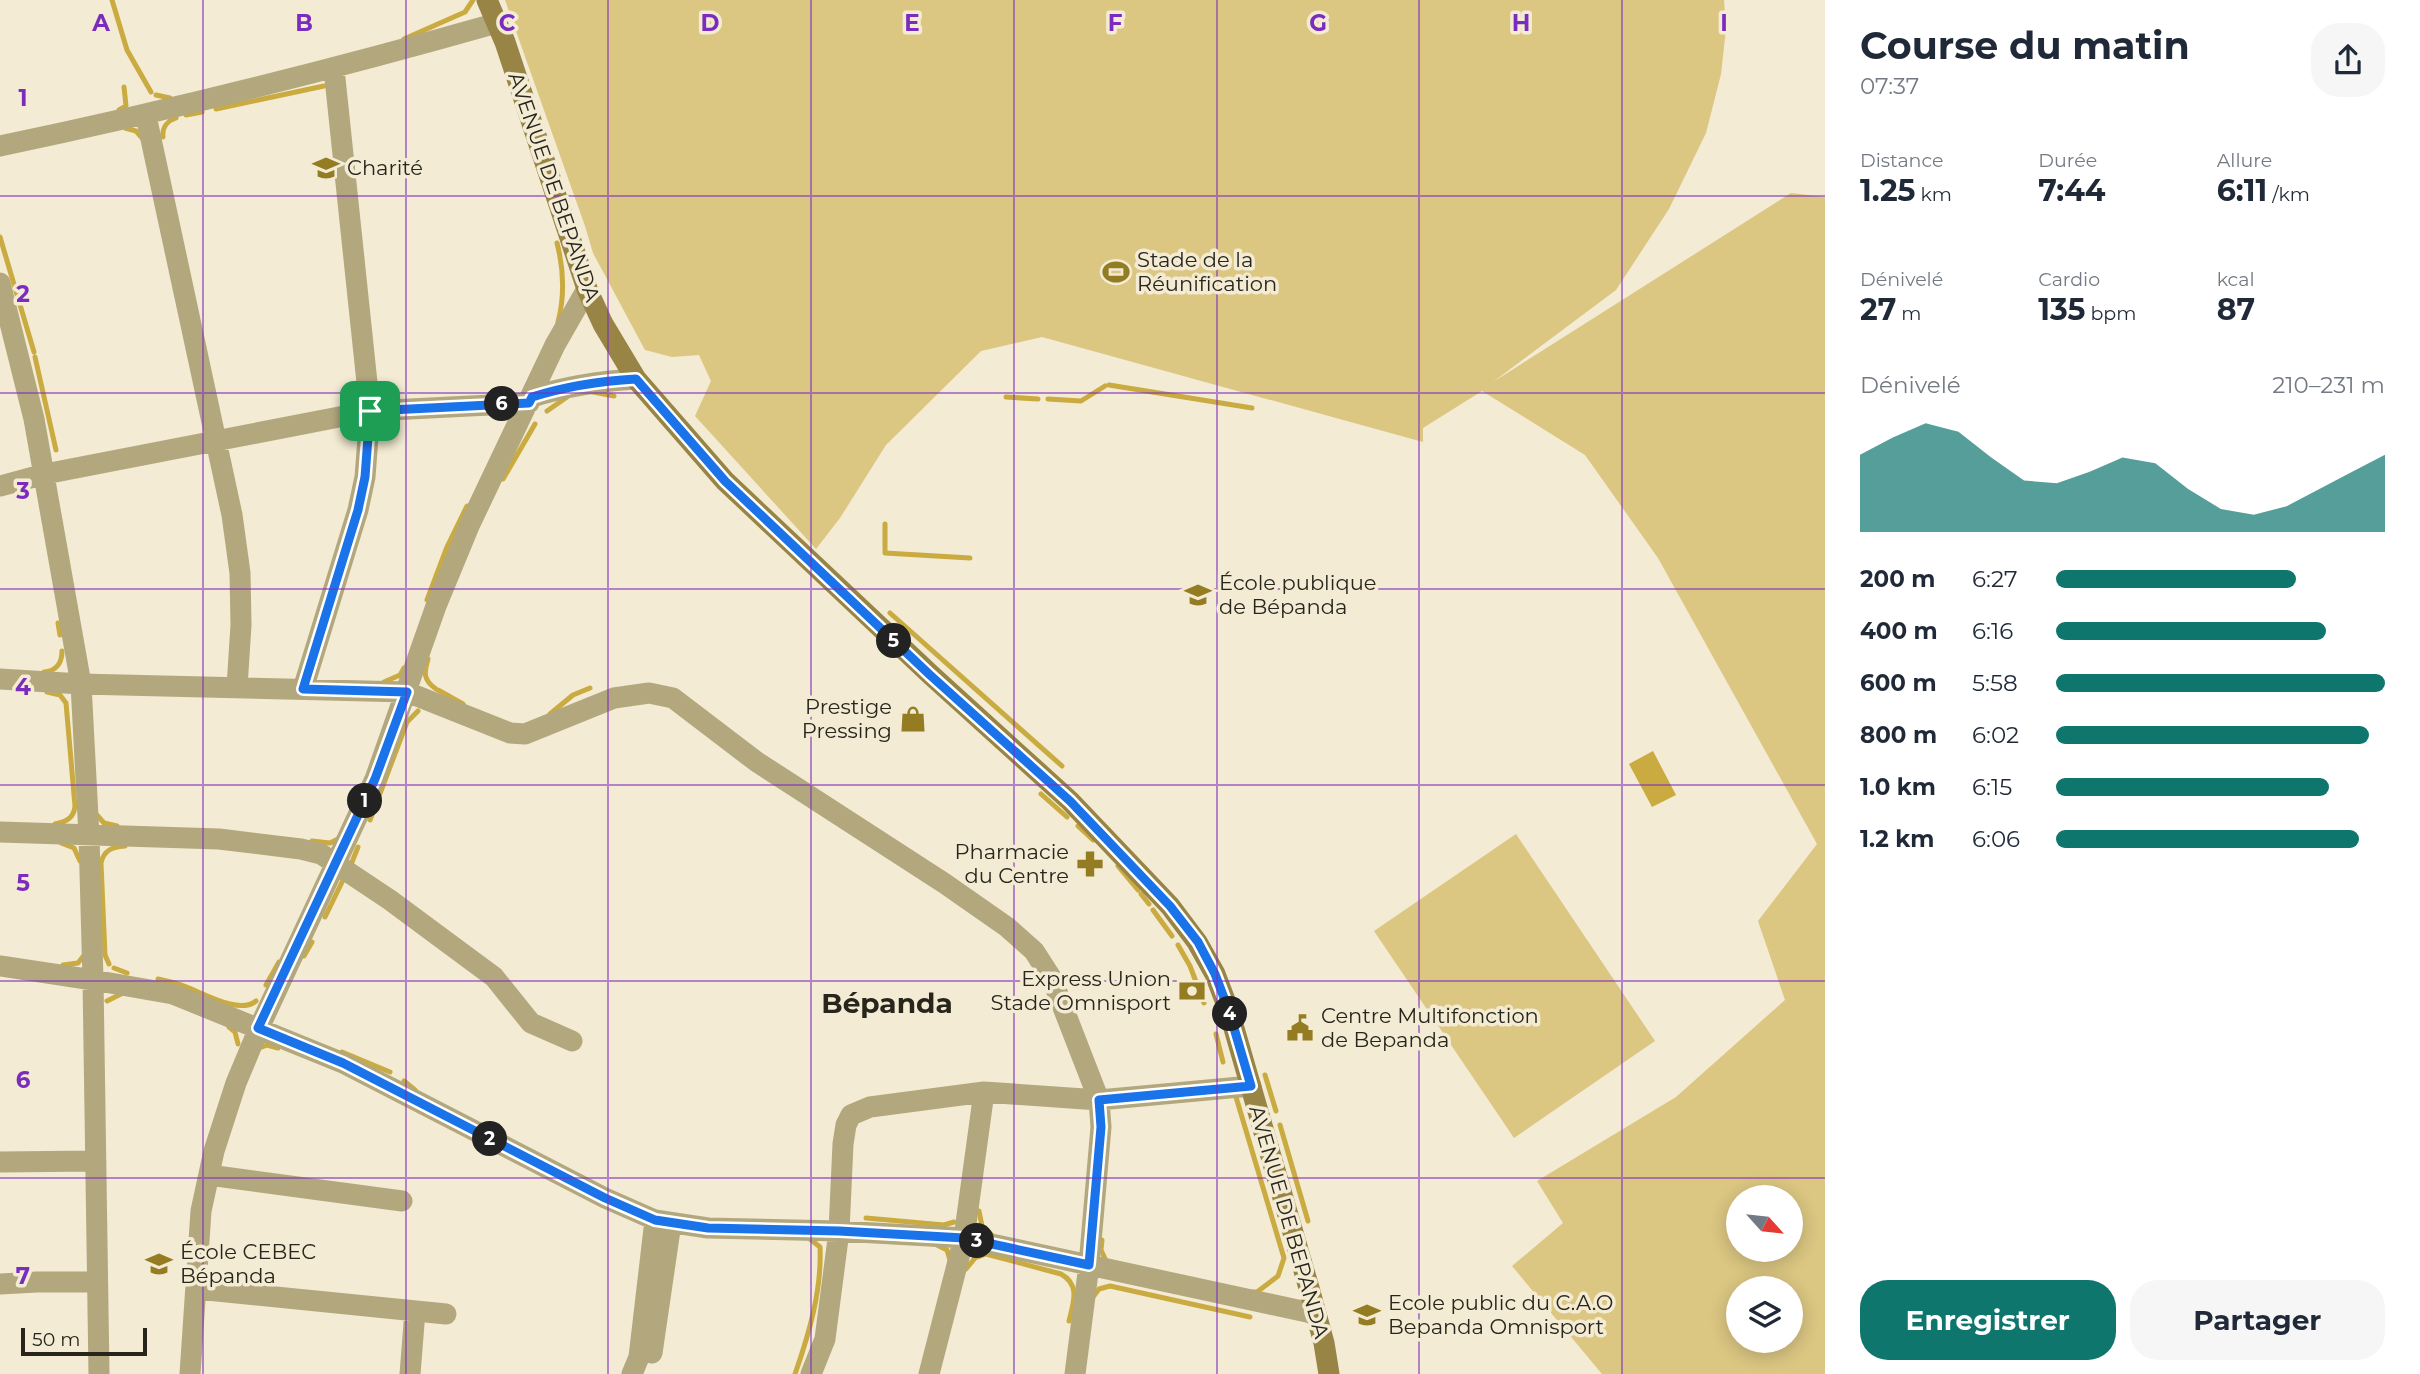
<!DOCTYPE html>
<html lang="fr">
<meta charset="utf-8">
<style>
:root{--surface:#fff;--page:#f6f6f7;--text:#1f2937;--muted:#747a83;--accent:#0f766e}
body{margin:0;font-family:Montserrat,sans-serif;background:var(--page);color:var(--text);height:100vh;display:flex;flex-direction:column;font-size:26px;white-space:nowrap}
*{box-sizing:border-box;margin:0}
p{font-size:23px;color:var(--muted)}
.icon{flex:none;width:38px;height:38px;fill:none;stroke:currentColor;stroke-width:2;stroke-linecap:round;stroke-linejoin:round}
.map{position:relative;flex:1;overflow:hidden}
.drawer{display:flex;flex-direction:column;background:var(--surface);width:595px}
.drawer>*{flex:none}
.needle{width:46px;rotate:117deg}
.controls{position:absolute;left:1726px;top:1185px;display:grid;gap:14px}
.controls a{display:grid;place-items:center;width:77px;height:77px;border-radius:50%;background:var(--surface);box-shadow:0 4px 18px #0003;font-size:35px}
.scale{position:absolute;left:21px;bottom:18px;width:126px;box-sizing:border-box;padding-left:7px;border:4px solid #28261c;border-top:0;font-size:19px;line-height:24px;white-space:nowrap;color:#28261c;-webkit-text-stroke:5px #f3ebd3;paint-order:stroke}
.pin{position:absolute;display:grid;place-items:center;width:60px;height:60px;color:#fff;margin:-30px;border-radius:14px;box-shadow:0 4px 10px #0006}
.km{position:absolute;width:35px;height:35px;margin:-18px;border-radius:50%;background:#222;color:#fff;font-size:19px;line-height:35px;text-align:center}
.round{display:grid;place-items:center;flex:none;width:74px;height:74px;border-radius:28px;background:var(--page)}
.head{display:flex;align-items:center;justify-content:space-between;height:119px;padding:0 35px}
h1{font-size:38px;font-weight:700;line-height:52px}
.metrics{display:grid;grid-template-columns:repeat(3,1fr);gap:10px;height:119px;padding:7px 35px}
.metrics div{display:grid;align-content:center}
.metrics b{font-size:30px;font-weight:700}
.metrics small{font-size:19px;font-weight:400}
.metrics p{font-size:19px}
.chart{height:196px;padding:14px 35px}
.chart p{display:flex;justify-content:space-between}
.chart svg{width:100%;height:126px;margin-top:7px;fill:var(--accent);opacity:.7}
.primary-button{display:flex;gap:14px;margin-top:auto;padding:14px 35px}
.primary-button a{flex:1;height:80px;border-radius:28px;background:var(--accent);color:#fff;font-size:28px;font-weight:700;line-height:80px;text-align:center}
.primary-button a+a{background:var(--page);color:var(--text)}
ul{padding:0 35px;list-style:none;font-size:23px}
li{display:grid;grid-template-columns:112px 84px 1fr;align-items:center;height:52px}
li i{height:18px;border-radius:9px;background:var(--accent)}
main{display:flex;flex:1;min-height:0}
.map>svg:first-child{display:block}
.green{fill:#dbc682;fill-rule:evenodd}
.water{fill:#c9ab41}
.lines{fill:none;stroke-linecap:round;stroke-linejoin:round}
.stream{stroke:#c9ab41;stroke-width:5}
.street{stroke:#b3a77e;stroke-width:21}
.secondary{stroke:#988545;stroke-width:21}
.route-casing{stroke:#fff;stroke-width:14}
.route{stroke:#1a73e8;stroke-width:9}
.grid{fill:none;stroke:#7b2cbf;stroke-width:2;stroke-opacity:0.55}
.labels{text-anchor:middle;stroke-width:7;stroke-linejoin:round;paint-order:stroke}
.poi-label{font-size:21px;fill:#28261c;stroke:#f3ebd3;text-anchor:start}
.street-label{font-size:21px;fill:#28261c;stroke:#f3ebd3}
.district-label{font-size:28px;font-weight:bold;fill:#28261c;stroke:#f3ebd3}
.grid-label{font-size:23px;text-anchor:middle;font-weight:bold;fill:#7b2cbf;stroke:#f3ebd3;stroke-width:7;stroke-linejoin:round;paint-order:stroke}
</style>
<main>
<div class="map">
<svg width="1825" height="1374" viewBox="0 0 1825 1374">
<rect width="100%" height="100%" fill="#f3ebd3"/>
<path class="green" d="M505 0H1724L1726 29 1721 74 1706 133 1669 209 1616 290 1493 382 1791 193 1825 197V1374H1602L1512 1266 1563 1223 1537 1181 1676 1097 1785 1000 1758 921 1817 844 1658 558 1585 455 1482 391 1423 428V442L1042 337 981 351 886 445 840 518 816 549 695 416 711 381 699 355 672 357 645 350 593 253 585 226ZM1738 1197H1790V1250H1738ZM1738 1288H1790V1340H1738Z
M1516 834 1655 1041 1514 1138 1374 931Z"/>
<path class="water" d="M1653 751 1676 795 1652 807 1629 764Z"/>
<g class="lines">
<path class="stream" d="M112 0 127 50 151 92
M404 39 465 12 473 0
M156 95 170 98
M216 109 324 86
M119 110 126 106 124 87
M186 115 202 112
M125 128 136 131 143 139
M163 137C162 128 167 121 176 118
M0 237 34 352
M557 243C564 270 565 295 558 322
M35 357 56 450
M1109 385 1252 408
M593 392 614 396
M1006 397 1038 399
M1048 399 1081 401 1105 386
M547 411 567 397
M503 479 535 424
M885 524V553L970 558
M427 600 447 547 467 506
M890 613 1062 766
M58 623 60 635
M428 659C424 673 423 680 436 689
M44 672C57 671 62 662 62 651
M384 682 400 675 404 668
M438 690 463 704
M47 692 60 695 66 703 75 806C74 818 66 822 55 824
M550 714 573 695 590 688
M1041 794 1067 817
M96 814 104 823 117 826
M370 820 407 722 418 711
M1078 826 1093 840
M312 841 330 843 338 839
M61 843 74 848 80 861
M1118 866 1138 890
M350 867 358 847
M1141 894 1149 904
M1153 910 1172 936
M325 917 344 878
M1178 945 1190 966 1204 1003
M304 956 312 942
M109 964 105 955 101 863C104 850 112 847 125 846
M63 965 78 963 85 954
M114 968 127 973
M158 979 175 983
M178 984C199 990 238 1016 256 1001
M266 985 279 962
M107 1001 123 993
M229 1027 235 1032 238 1044
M1216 1034 1223 1062
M262 1047 267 1045 278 1048
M342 1052 390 1072
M1265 1075 1276 1111
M404 1081 415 1090
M1236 1097 1284 1258 1278 1276 1257 1292H1253
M1280 1125 1308 1221
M979 1211 982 1226 993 1236
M866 1218 944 1225 954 1222
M1102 1240 1101 1250 1107 1263
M937 1245 947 1250 950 1260
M966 1269 975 1258 986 1254 1061 1274C1081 1285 1073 1304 1069 1321
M1093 1297 1099 1289 1110 1286 1250 1317
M795 1374C809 1334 822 1290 820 1247L810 1239"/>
<path class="street" d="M146 116 232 515 240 573 241 625 237 687
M0 146C168 111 331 70 497 23
M0 283 34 419 81 684 89 836 93 980 173 994 343 1063 605 1198 655 1220 708 1228 839 1231 964 1238 1316 1314
M532 397C567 386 600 381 636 379
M0 486 45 474 370 411 529 403
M0 679 81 684 407 692 510 733 525 734 614 698 649 693 673 698 757 762 944 883 1007 927 1034 951 1052 979 1099 1100 1101 1127 1089 1265 1075 1374
M303 689 358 510 365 477 370 411 334 69
M0 832 219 839 301 849 321 854 390 900 494 977 531 1023 572 1041
M0 966 93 980 99 1374
M0 1162 96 1161
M209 1175 402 1201
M0 1284 37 1282H97
M197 1289 446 1314
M652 1353 671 1223
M190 1374 201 1211 214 1151 236 1083 259 1028 375 779 436 606 469 526 555 345 587 289
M410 1374 415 1311
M632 1374 639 1357 655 1220
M811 1374 825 1339 839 1231 843 1144 846 1125 851 1115 870 1107 984 1092 1099 1100 1251 1086
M929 1374 964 1238 984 1092"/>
<path class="secondary" d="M487 0 505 42 587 289 603 324 636 379 725 481 931 675 1070 801 1170 906 1197 942 1215 974 1229 1011 1309 1288 1324 1343 1329 1374"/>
</g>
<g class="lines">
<g class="route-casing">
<path id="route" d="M636 379 725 481 930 675 1070 801 1170 906 1198 942 1215 974 1229 1011 1251 1086 1099 1100 1101 1127 1089 1265 964 1238 839 1231 708 1228 655 1220 605 1198 343 1063 258 1028 375 779 407 692 303 689 358 510 365 477 370 411 529 403 532 397C567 386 600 381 636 379Z"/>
</g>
<use href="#route" class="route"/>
</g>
<path class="grid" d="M203 0V1374M406 0V1374M608 0V1374M811 0V1374M1014 0V1374M1217 0V1374M1419 0V1374M1622 0V1374M0 196H1825M0 393H1825M0 589H1825M0 785H1825M0 981H1825M0 1178H1825"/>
<defs>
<g id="school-bare" transform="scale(2.1)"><path d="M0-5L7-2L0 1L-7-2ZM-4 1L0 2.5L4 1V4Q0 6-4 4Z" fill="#947c23" stroke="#f3ebd3" stroke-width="2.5" paint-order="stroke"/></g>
<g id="stadium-bare" transform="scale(2.1)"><path d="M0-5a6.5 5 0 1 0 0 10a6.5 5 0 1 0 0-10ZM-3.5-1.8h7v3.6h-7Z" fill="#947c23" stroke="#f3ebd3" stroke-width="2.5" paint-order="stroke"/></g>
<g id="shop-bare" transform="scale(2.1)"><path d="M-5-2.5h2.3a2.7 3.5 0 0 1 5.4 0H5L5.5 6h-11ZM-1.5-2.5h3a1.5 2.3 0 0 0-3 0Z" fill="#947c23" stroke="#f3ebd3" stroke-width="2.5" paint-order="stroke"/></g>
<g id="pharmacy-bare" transform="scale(2.1)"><path d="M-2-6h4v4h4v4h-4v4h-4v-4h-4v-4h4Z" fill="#947c23" stroke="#f3ebd3" stroke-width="2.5" paint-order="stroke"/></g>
<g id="bank-bare" transform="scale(2.1)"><path d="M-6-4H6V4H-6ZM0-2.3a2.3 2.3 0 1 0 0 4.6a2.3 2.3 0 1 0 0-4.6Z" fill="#947c23" stroke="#f3ebd3" stroke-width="2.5" paint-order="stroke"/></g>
<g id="civic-bare" transform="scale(2.1)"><path d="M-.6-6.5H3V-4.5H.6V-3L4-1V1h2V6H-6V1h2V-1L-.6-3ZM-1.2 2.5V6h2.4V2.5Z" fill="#947c23" stroke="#f3ebd3" stroke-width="2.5" paint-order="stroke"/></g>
</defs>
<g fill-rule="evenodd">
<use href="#school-bare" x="326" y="168"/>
<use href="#stadium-bare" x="1116" y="272"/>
<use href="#school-bare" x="1198" y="595"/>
<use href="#shop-bare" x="913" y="719"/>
<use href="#pharmacy-bare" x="1090" y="864"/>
<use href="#bank-bare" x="1192" y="991"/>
<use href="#civic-bare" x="1300" y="1028"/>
<use href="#school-bare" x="159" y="1264"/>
<use href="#school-bare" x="1367" y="1315"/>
</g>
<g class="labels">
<g class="poi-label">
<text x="347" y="175">Charité</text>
<text x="1137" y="267">Stade de la<tspan x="1137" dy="24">Réunification</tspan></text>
<text x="1219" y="590">École publique<tspan x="1219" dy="24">de Bépanda</tspan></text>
<text x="892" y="714" text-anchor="end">Prestige<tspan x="892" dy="24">Pressing</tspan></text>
<text x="1069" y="859" text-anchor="end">Pharmacie<tspan x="1069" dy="24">du Centre</tspan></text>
<text x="1171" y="986" text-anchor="end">Express Union<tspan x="1171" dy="24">Stade Omnisport</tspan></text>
<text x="1321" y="1023">Centre Multifonction<tspan x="1321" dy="24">de Bepanda</tspan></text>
<text x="180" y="1259">École CEBEC<tspan x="180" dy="24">Bépanda</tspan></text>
<text x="1388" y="1310">Ecole public du C.A.O<tspan x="1388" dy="24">Bepanda Omnisport</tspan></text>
</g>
<g class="street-label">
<text transform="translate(554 187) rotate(71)" y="7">AVENUE DE BEPANDA</text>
<text transform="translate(1289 1222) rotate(74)" y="7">AVENUE DE BEPANDA</text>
</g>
<g class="district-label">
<text x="887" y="1013">Bépanda</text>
</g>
</g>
<g class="grid-label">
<text x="101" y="31">A</text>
<text x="304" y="31">B</text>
<text x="507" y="31">C</text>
<text x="710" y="31">D</text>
<text x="912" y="31">E</text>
<text x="1115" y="31">F</text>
<text x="1318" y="31">G</text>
<text x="1521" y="31">H</text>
<text x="1724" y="31">I</text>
<text x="23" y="106">1</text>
<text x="23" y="302">2</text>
<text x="23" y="499">3</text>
<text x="23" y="695">4</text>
<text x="23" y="891">5</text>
<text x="23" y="1088">6</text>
<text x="23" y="1284">7</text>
</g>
</svg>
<div class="controls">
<a><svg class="needle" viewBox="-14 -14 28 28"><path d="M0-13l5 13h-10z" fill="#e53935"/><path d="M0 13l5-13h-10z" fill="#747a83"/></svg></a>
<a><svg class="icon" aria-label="layers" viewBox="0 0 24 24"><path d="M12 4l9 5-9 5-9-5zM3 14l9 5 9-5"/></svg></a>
</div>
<div class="scale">50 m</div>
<div class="pin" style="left:370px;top:411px;background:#1e9e55"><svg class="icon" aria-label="arrive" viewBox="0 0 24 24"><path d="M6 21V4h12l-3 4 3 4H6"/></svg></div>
<b class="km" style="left:365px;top:801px">1</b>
<b class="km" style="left:490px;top:1139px">2</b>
<b class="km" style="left:977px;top:1241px">3</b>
<b class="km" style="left:1230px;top:1014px">4</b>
<b class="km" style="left:894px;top:641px">5</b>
<b class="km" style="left:502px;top:404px">6</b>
</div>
<section class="drawer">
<div class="head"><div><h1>Course du matin</h1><p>07:37</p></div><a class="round"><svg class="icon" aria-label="share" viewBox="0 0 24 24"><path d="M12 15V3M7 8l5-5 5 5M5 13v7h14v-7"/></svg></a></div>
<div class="metrics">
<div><p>Distance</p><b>1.25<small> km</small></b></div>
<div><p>Durée</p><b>7:44</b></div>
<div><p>Allure</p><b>6:11<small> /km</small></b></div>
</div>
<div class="metrics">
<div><p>Dénivelé</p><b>27<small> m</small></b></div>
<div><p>Cardio</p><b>135<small> bpm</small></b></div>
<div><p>kcal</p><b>87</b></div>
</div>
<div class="chart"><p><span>Dénivelé</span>210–231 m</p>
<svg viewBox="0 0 160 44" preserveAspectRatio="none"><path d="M0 44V17L10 11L20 6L30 9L40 18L50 26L60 27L70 23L80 18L90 20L100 29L110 36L120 38L130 35L140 29L150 23L160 17V44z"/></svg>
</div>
<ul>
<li><b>200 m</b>6:27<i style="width:73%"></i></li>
<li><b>400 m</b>6:16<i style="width:82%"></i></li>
<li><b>600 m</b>5:58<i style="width:100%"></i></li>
<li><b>800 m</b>6:02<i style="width:95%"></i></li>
<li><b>1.0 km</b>6:15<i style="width:83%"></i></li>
<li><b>1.2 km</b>6:06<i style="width:92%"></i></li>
</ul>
<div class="primary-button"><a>Enregistrer</a><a>Partager</a></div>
</section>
</main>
